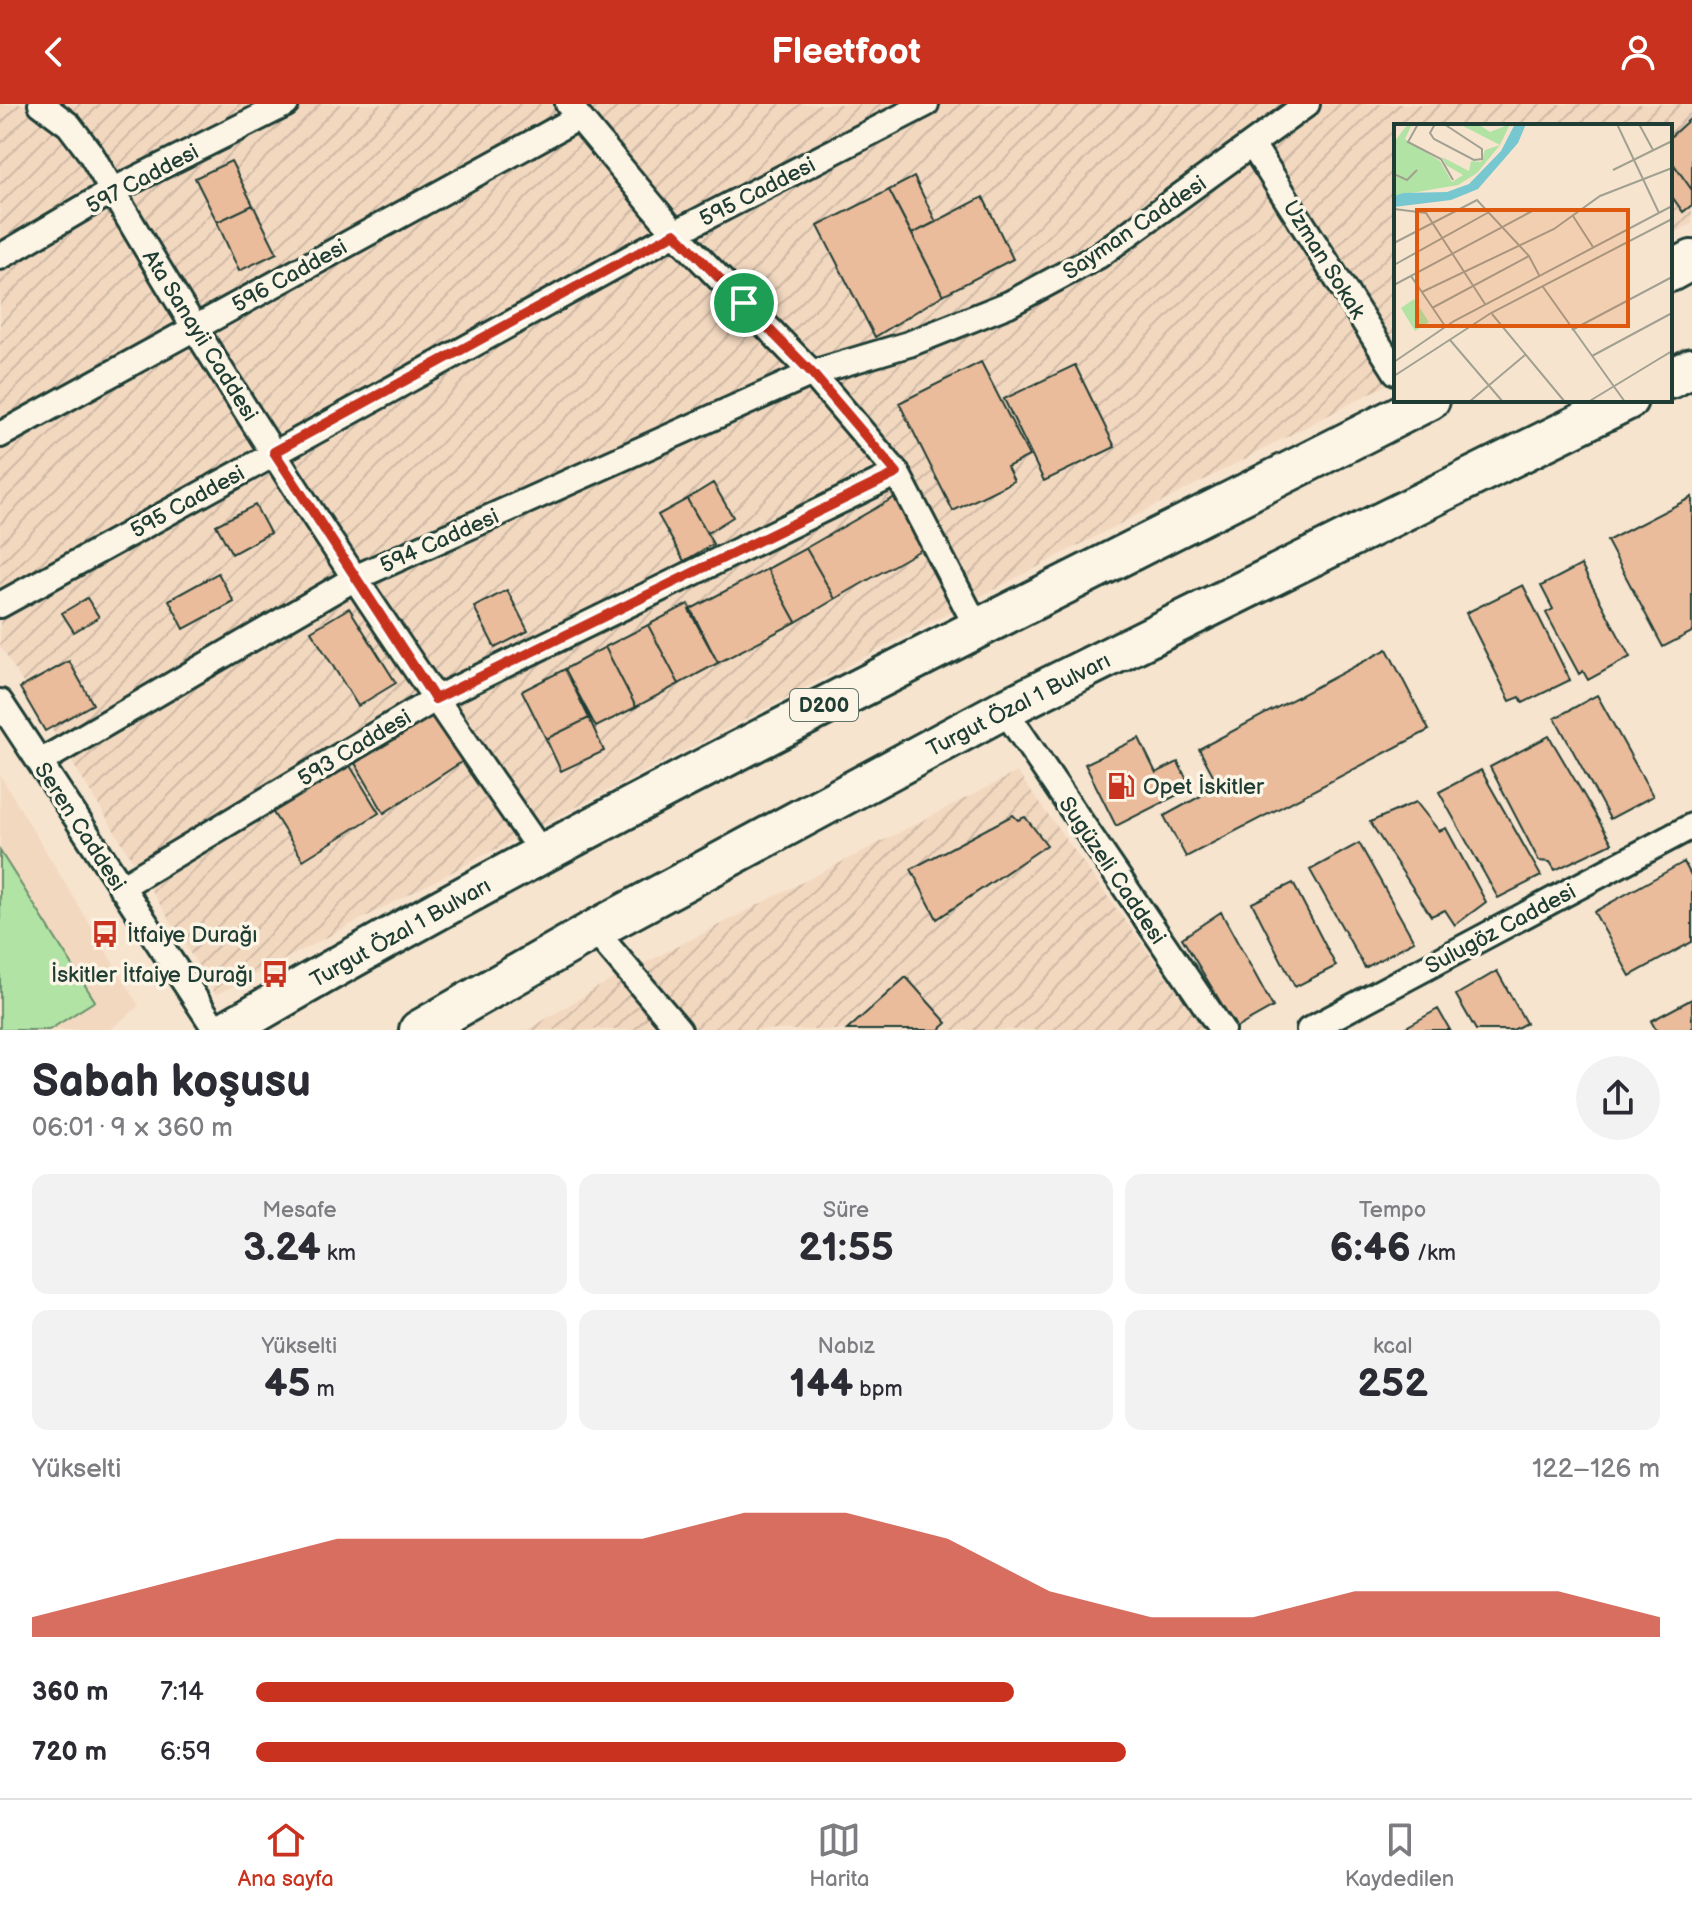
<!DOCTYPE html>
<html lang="tr">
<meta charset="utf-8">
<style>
:root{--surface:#fff;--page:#f2f2f3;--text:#2b2b33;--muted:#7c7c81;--line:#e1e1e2;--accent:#c8321e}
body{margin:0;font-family:"Balsamiq Sans",sans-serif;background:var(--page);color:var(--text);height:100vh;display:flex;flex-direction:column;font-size:30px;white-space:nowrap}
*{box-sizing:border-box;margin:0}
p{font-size:26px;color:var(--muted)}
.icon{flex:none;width:44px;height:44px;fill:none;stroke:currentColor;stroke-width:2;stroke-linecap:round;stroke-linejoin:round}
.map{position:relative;height:926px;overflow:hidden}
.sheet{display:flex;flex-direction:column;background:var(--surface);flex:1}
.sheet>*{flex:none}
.pin{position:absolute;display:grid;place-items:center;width:68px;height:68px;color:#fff;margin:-34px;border:4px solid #fff;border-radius:50%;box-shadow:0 2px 8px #0007}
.round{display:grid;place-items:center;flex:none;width:84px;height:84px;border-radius:42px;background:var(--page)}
.head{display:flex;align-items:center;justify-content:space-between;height:136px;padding:0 32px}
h1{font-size:44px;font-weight:700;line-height:60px}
.metrics{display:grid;grid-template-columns:repeat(3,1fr);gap:12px;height:136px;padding:8px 32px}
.metrics div{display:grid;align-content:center;border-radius:16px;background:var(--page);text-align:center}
.metrics b{font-size:40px;font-weight:700}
.metrics small{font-size:22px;font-weight:400}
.metrics p{font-size:22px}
.chart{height:224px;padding:16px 32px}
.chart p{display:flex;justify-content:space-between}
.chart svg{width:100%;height:144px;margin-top:8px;fill:var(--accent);opacity:.7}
ul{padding:0 32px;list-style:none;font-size:26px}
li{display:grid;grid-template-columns:128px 96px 1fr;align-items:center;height:60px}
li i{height:20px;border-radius:10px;background:var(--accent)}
header{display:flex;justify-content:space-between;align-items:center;height:104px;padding:0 32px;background:var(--accent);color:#fff;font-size:36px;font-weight:700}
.tabs{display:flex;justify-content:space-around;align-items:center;height:112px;border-top:2px solid var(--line);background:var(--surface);font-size:22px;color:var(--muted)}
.tabs a{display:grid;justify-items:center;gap:4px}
.tabs .on{color:var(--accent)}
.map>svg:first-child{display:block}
.built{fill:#f3d8c0}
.industrial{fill:url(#industrial-furrows)}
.pitch{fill:#b1e3a4;stroke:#68906c;stroke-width:2}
.building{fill:#ebbc9c;stroke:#1f3d34;stroke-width:2}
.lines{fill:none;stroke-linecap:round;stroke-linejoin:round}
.minor-casing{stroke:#1f3d34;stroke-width:30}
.trunk-casing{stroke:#1f3d34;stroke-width:44}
.minor{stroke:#fcf5e5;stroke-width:24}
.trunk{stroke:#fcf5e5;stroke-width:38}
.route-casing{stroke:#fff;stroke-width:16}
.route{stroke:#c8321e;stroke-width:10}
.labels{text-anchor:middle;stroke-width:7;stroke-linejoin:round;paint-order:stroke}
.shield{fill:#fcf5e5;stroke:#617469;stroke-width:2}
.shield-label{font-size:20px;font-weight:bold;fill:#1f3d34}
.street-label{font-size:22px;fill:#1f3d34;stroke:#fcf5e5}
.poi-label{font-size:22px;fill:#1f3d34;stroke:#fcf5e5;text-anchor:start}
.inset-road{fill:none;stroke:#a1a191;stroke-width:2}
.view{fill:#de580e;fill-opacity:0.15;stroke:#de580e;stroke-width:4}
.inset-edge{fill:none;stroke:#1f3d34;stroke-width:4}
</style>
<header><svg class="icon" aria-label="back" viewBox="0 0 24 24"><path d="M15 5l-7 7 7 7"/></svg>Fleetfoot<svg class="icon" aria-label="person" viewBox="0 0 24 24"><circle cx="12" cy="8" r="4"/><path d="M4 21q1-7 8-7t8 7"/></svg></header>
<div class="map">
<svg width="1692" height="926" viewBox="0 0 1692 926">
<defs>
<pattern id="industrial-furrows" width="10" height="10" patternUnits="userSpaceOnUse" patternTransform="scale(2)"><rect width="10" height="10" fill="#f3d8c0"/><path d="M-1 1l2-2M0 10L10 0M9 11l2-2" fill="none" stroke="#d0baa6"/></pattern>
</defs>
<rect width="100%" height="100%" fill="#f7e4cf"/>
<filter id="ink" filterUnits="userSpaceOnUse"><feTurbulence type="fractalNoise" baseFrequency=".0125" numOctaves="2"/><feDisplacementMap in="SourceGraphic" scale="16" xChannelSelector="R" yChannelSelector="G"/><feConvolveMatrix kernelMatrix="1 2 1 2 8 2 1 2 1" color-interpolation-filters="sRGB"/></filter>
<g filter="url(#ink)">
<path class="built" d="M0 671 139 902 110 926H0Z"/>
<path class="industrial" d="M0 0H1692V120L1670 131V22H1396V276L216 891 0 542Z
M1017 668 1205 926H528L598 883Z"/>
<path class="pitch" d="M0 747 95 897 49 926H0Z"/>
<path class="building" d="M1692 13V86L1670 55V33Z
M1670 55 1692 86V101L1683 108 1670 90Z
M231 57 253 101 217 118 195 74Z
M914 73 936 118 912 130 889 86Z
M889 86 943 191 875 233 818 122Z
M983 93 1013 155 943 191 912 130Z
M253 101 277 149 239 167 217 118Z
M981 258 1029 352 1007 363 1014 377 953 407 899 299Z
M1075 261 1115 343 1044 377 1004 295Z
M713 379 733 413 707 429 687 395Z
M895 393 924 444 835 495 806 444Z
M1692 393V528L1663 543 1607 437Z
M687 395 713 440 684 457 658 411Z
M255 401 270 429 232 450 216 421Z
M806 444 835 495 796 518 767 465Z
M1581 461 1630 553 1588 576 1583 567 1579 570 1546 509 1553 505 1541 482Z
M767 465 796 518 718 559 689 506Z
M218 469 234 498 184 525 169 496Z
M1523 481 1570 576 1523 599 1520 593 1510 597 1466 509Z
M507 486 528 527 495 544 474 503Z
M87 494 99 513 74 528 62 509Z
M688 500 718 559 679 580 648 521Z
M349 504 396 579 358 602 311 527Z
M648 521 679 580 636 603 605 543Z
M605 543 636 603 596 623 565 565Z
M1387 545 1429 626 1186 753 1164 712 1219 682 1199 645Z
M69 557 93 600 45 627 20 584Z
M565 565 589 614 546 635 522 587Z
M1597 591 1653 692 1610 715 1555 614Z
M433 608 463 657 384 709 355 659Z
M589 614 604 647 561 667 546 635Z
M1549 632 1612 739 1555 766 1550 758 1539 757 1490 663Z
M1139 634 1156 669 1178 658 1191 684 1116 722 1085 660Z
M349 660 379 709 303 756 272 707Z
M1481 666 1541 772 1498 794 1439 688Z
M1416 698 1439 727 1446 724 1486 798 1455 821 1445 806 1431 812 1370 718Z
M1013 711 1018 716 1025 713 1047 741 937 815 911 765Z
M1359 739 1414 837 1365 864 1310 766Z
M1684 758 1692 773V838L1630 872 1594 808Z
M1293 779 1336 862 1295 883 1252 799Z
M1221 808 1273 903 1236 924 1182 834Z
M1497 867 1526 919 1513 926H1476L1456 891Z
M906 873 947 919 939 926H847Z
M1692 895V926H1656L1651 917Z
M1438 905 1450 926H1401Z"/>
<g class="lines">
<g class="minor-casing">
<path id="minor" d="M41 0 69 21 91 50C229 290 384 522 542 749
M568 0 675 129 812 269 897 369 977 523
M1253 42 1396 268
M0 153 112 87 286 0
M0 331 579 13
M0 501 675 129 926 0
M0 598 216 926
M1004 605 1222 926
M40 658 357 473 812 269 909 240 1009 200 1098 152 1307 0
M121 783 435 595 897 369
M594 826 679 926
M1309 926 1692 722"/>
</g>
<g class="trunk-casing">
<path id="trunk" d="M1670 168 1692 156
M1670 275 1692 264
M227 926C618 697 1027 502 1430 296
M419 926 594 826 1004 605 1628 296"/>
</g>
<use href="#minor" class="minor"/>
<use href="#trunk" class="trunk"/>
</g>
</g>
<g class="lines" filter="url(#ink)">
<g class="route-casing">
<path id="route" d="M675 129 812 269 897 369 435 595 274 348Z"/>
</g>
<use href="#route" class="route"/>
</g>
<defs>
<g id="fuel-bare" transform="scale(2.16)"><path d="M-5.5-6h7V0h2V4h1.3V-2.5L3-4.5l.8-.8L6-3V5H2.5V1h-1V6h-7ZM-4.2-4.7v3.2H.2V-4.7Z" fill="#c8321e" stroke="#fcf5e5" stroke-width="2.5" paint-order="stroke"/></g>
<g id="bus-bare" transform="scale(2.16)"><path d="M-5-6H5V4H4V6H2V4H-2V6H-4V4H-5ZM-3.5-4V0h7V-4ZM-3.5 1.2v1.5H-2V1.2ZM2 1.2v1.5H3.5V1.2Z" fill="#c8321e" stroke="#fcf5e5" stroke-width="2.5" paint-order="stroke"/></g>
</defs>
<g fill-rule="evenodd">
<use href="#fuel-bare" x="1121" y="682"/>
<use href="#bus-bare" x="105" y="830"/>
<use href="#bus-bare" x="275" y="870"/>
</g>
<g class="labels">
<rect class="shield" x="790" y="585" width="68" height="32" rx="6"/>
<g class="shield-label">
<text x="824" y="608">D200</text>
</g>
<g class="street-label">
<text transform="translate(142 74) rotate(-28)" y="8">597 Caddesi</text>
<text transform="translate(757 87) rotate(-27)" y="8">595 Caddesi</text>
<text transform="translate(1134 123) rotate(-34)" y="8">Sayman Caddesi</text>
<text transform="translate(1325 155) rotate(58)" y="8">Uzman Sokak</text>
<text transform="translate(289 171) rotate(-29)" y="8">596 Caddesi</text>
<text transform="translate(201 231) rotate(58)" y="8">Ata Sanayii Caddesi</text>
<text transform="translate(187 397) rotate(-29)" y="8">595 Caddesi</text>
<text transform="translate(439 436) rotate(-24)" y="8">594 Caddesi</text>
<text transform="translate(1018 600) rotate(-27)" y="8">Turgut Özal 1 Bulvarı</text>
<text transform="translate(354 643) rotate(-31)" y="8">593 Caddesi</text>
<text transform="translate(81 722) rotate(57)" y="8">Seren Caddesi</text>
<text transform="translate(1113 766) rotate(56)" y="8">Sugüzeli Caddesi</text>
<text transform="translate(1500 824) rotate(-28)" y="8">Sulugöz Caddesi</text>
<text transform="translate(400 828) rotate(-29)" y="8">Turgut Özal 1 Bulvarı</text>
</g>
<g class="poi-label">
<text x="1143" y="690">Opet İskitler</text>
<text x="127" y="838">İtfaiye Durağı</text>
<text x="253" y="878" text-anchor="end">İskitler İtfaiye Durağı</text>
</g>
</g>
<g transform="translate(1394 20)">
<rect width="278" height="278" fill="#f7e4cf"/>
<path d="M14 0H18L11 15 46 37 58 58 69 51 52 41 48 33 75 47 77 37 87 38 91 26 106 21 83 49 64 61 0 72V18Z" fill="#b1e3a4"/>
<path d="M65 0H84L96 8 116 0 106 21Z" fill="#b1e3a4"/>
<path d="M20 175 35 198 21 207 7 184Z" fill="#b1e3a4"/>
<path d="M121 0H132L124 19 84 65 57 76 0 83V72L9 69 53 68 75 60 107 27Z" fill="#77c7d1"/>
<path class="inset-road" d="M24 0 14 18 47 35 59 56M41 0 36 9 40 15 80 36 88 35V25L50 0M223 0 265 89M245 0 259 26M219 46 278 17M0 50 13 56 23 46M0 85 32 89 91 180M179 92 199 123M0 119 83 76 135 132 145 151M0 141 95 88M17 152 51 202M0 161 140 86M149 163 231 278M28 168 160 105 206 72 278 44M38 184 135 132M98 190 171 278M178 206 278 153M56 216 109 278M198 232 278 189M0 238 60 197 278 82M0 252 97 189 278 95M75 278 131 231M194 278 278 227"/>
<path class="view" d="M23 86H234V202H23Z"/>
<rect width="278" height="278" class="inset-edge"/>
</g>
</svg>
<div class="pin" style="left:744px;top:199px;background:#1e9e55"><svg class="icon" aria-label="arrive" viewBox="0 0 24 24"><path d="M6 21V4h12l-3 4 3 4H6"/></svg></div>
</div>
<section class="sheet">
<div class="head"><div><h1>Sabah koşusu</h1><p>06:01 · 9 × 360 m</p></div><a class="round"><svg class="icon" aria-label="share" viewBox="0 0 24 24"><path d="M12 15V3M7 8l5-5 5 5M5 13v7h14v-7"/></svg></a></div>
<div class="metrics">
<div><p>Mesafe</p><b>3.24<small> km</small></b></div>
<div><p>Süre</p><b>21:55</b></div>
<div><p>Tempo</p><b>6:46<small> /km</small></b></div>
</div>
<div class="metrics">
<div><p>Yükselti</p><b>45<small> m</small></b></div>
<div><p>Nabız</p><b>144<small> bpm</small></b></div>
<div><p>kcal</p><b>252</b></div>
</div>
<div class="chart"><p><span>Yükselti</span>122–126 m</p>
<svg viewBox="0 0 160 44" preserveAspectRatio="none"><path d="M0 44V38L10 30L20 22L30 14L40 14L50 14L60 14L70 6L80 6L90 14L100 30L110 38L120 38L130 30L140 30L150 30L160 38V44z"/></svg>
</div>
<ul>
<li><b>360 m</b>7:14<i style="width:54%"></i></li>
<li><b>720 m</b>6:59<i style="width:62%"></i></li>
</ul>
</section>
<nav class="tabs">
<a class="on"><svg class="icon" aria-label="home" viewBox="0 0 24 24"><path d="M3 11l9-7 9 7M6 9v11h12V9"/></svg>Ana sayfa</a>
<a><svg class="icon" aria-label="map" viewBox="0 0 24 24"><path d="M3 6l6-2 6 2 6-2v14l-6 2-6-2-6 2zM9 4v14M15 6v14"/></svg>Harita</a>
<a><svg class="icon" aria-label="saved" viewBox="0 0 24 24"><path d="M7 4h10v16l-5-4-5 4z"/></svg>Kaydedilen</a>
</nav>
